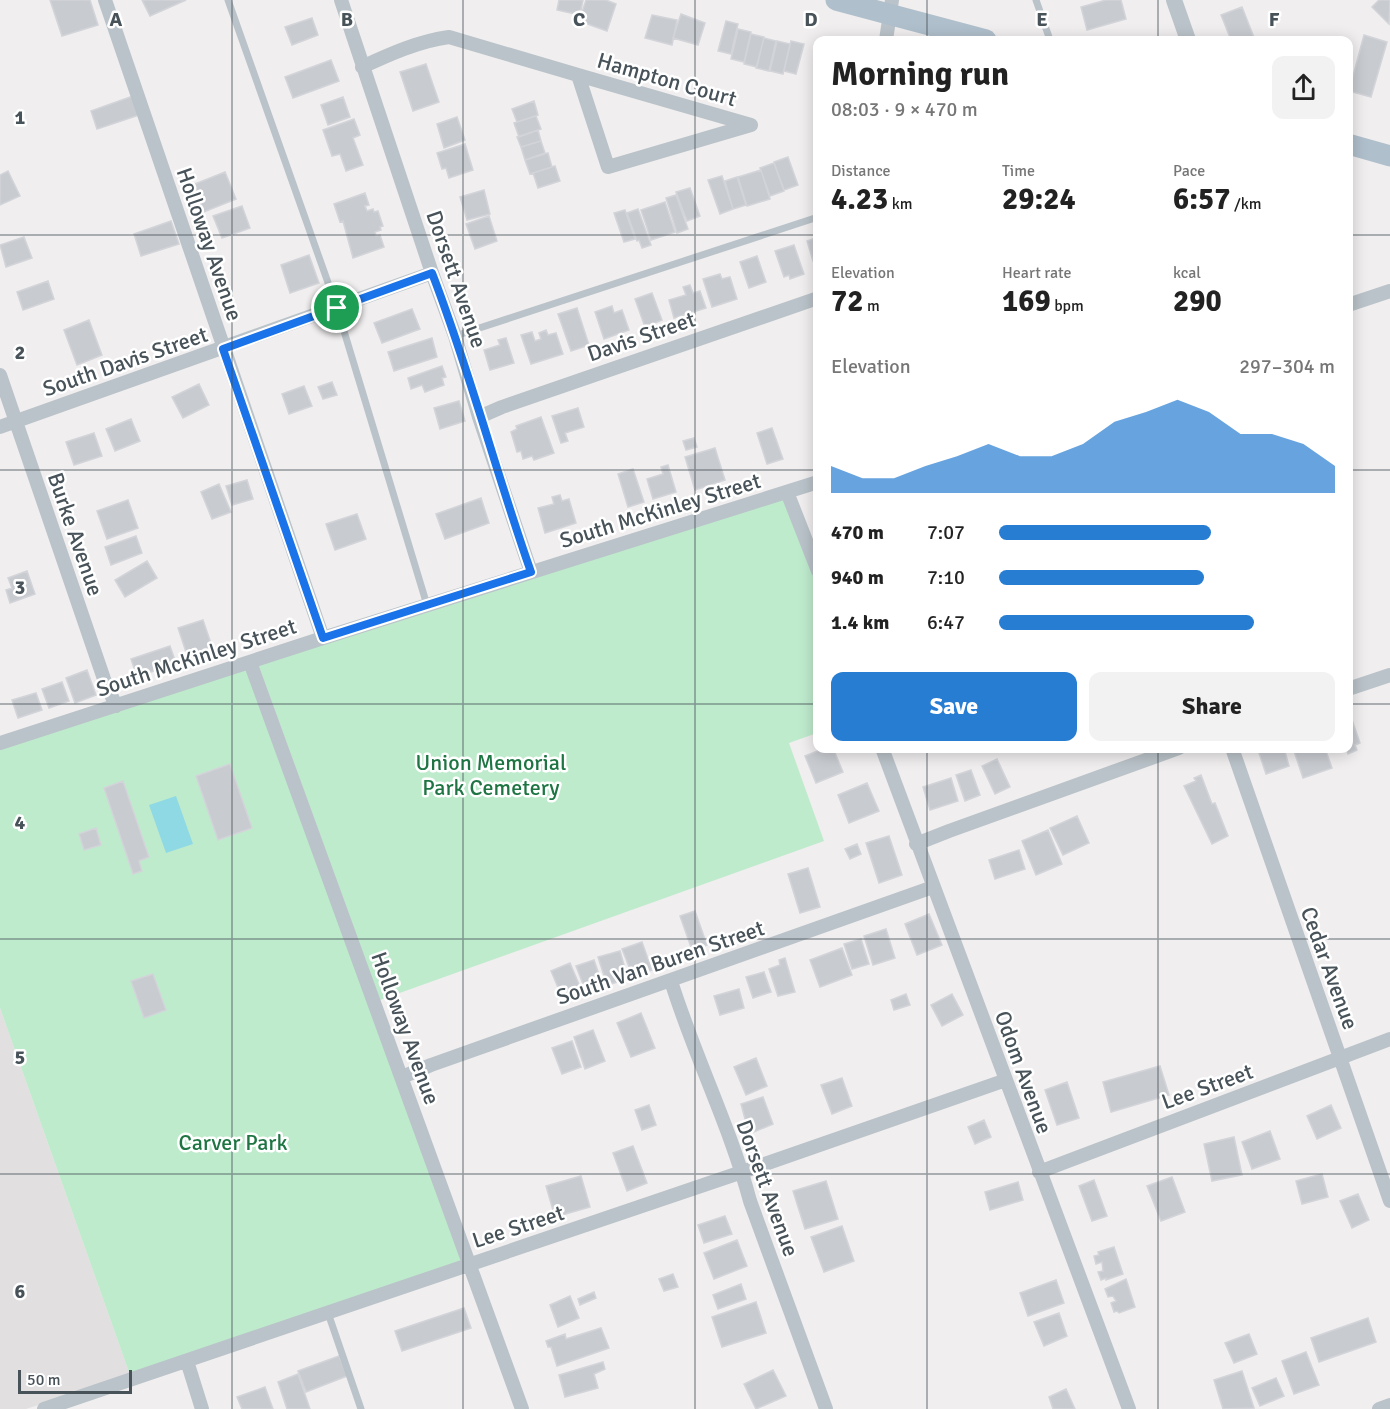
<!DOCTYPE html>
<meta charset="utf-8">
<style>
:root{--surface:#fff;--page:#f2f2f2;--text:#222;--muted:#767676;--accent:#277dd1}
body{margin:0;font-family:Signika,sans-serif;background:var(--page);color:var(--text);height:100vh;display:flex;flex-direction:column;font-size:22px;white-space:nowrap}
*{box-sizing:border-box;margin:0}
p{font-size:20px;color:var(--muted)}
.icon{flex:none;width:33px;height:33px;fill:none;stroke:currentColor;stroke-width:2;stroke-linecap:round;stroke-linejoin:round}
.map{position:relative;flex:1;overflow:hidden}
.details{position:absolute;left:813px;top:36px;width:540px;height:717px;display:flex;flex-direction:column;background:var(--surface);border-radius:12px;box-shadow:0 3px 15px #0003}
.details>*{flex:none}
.scale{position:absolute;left:18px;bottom:15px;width:114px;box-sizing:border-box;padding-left:6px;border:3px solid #475259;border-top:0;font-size:16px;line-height:21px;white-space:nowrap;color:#475259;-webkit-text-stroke:4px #fff;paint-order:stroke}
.pin{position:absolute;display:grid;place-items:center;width:51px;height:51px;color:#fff;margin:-26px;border:3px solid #fff;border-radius:50%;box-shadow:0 2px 6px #0007}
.round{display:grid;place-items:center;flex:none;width:63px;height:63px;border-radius:12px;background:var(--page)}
.headline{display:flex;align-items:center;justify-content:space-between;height:102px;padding:0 18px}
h1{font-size:33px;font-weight:800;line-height:45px}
.stats{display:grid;grid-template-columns:repeat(3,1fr);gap:9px;height:102px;padding:6px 18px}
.stats div{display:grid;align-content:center}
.stats b{font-size:30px;font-weight:800}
.stats small{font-size:16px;font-weight:400}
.stats p{font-size:16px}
.chart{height:168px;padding:12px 18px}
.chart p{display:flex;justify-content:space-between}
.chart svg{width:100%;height:108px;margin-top:6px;fill:var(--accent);opacity:.7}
.action{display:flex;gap:12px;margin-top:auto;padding:12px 18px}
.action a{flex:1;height:69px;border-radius:12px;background:var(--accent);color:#fff;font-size:24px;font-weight:800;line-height:69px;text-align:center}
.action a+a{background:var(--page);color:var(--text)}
ul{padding:0 18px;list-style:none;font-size:20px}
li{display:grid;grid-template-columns:96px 72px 1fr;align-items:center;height:45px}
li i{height:15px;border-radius:8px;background:var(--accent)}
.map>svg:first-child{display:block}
.education{fill:#e1dfdf}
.green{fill:#bfebcd}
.water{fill:#8fd9e4}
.building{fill:#c8cbd0;stroke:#d2d4d9;stroke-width:1.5}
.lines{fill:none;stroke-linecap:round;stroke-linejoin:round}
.service{stroke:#bac3c9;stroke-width:7}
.minor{stroke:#bac3c9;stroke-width:14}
.tertiary{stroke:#bac3c9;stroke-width:16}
.primary{stroke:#afbfcb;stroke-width:21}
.route-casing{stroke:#fff;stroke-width:12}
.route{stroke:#1a73e8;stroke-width:8}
.grid{fill:none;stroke:#475259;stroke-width:1.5;stroke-opacity:0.55}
.labels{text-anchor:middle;stroke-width:5;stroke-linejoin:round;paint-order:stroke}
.street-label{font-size:22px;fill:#475259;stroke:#fff}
.park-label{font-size:22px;fill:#1e7543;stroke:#fff}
.grid-label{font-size:20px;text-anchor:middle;font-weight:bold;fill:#475259;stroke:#fff;stroke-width:5;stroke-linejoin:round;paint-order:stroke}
</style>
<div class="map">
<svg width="1390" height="1409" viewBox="0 0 1390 1409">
<rect width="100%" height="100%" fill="#f0eeee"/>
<path class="education" d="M0 1008 130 1375 26 1409H0Z"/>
<path class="green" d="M785 497 818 587 817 733 789 743 824 841 380 1000 258 664Z
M247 668 462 1261 130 1375 0 1008V748Z"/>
<path class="water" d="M176 796 193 844 166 853 149 805Z"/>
<path class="building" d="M50 0H90L98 25 62 36Z
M142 0H186L150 16Z
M559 0H583L580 15 557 10Z
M586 0H606L616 4 607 31 579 21Z
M1106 0H1121L1126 19 1087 30 1081 7Z
M1379 0H1390L1389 24 1372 7Z
M1242 7 1255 40H1231L1221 15Z
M681 14 705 23 698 45 673 38Z
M652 15 677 20 672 45 645 38Z
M312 18 318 35 292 45 285 27Z
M726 21 738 24 731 54 718 51Z
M738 29 751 32 744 62 731 59Z
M751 34 764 37 757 67 744 64Z
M1364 35 1387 42 1371 97 1349 91Z
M764 38 776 41 769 71 756 68Z
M777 41 790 44 783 74 770 71Z
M791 41 804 44 796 74 784 71Z
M331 60 339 81 293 98 285 77Z
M426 64 439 102 413 111 400 72Z
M133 96 139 115 97 129 91 111Z
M343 97 350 117 328 125 321 105Z
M534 101 538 115 517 122 512 109Z
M536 116 541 129 519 137 514 123Z
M457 117 465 140 444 148 437 124Z
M354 119 360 135 353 138 363 165 346 171 340 154 332 156 323 130Z
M538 130 541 141 521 147 517 137Z
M541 141 545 153 525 160 521 147Z
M465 144 473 170 449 178 446 168 442 169 437 153Z
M548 153 552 167 530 174 525 160Z
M788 157 798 185 784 190 774 162Z
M774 163 784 191 770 196 760 168Z
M555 166 560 181 538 188 533 173Z
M761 170 770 199 747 206 738 177Z
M8 171 20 196 0 205V175Z
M225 172 236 199 201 213 190 186Z
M722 176 733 209 720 214 708 180Z
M737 177 746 205 733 209 725 181Z
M690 188 700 216 687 221 676 192Z
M484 190 490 214 467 220 460 197Z
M365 193 369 205 365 206 367 211 373 209 374 212 378 211 383 226 380 227 381 230 375 232 376 236 380 235 384 247 353 258 343 221 340 222 334 204Z
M676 195 688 229 677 233 666 198Z
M665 202 675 232 651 240 641 210Z
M242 206 250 228 222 238 213 216Z
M638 209 651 245 642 248 639 240 637 241 627 213Z
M625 210 635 239 624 242 614 213Z
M489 216 497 241 475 249 466 224Z
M171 221 179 244 141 256 134 234Z
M24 237 32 258 6 267 0 245Z
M818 237V259L813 261 807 241Z
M794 245 804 274 790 279 789 275 784 277 775 251Z
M309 255 319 283 290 293 281 265Z
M757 256 766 282 749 288 740 262Z
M720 274 722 279 730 277 737 299 712 307 703 279Z
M48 281 54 299 23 310 17 292Z
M690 285 693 293 700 291 706 308 674 318 669 300 686 295 683 287Z
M652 293 662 320 645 327 635 299Z
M612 306 614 313 622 310 629 330 604 339 595 312Z
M577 308 589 345 571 351 558 314Z
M412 309 420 329 382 343 374 323Z
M89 320 102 355 77 365 64 330Z
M546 330 548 335 556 333 563 354 531 364 521 335 532 332 535 341 541 339 539 333Z
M432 338 437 357 394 371 388 352Z
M506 338 514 363 490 370 484 350 500 345 498 340Z
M442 366 446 377 442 378 444 385 425 392 422 385 411 389 408 378Z
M332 382 337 395 323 399 318 387Z
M199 384 209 405 183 418 172 397Z
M304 386 312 406 289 414 282 394Z
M459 401 465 421 440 429 434 408Z
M578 408 584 427 565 433 568 441 561 443 552 416Z
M541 417 554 453 534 460 532 456 523 459 521 451 517 452 511 432 517 429 516 426Z
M131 419 140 441 115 451 106 429Z
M772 428 783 459 767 464 757 433Z
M94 433 102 456 74 465 66 442Z
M694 438 697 447 686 450 683 441Z
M715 448 725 480 695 490 685 457Z
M668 465 676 492 653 499 647 479 663 474 661 467Z
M633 469 644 502 628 507 618 474Z
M247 480 253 499 232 505 226 486Z
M219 484 231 512 212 519 201 492Z
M560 495 562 501 569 499 576 523 545 533 538 508 554 504 552 497Z
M481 498 489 523 445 539 436 514Z
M128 500 138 528 107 539 97 511Z
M357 514 366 539 335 550 326 524Z
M136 536 142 553 111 565 105 547Z
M147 561 157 578 125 597 115 580Z
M27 571 35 594 10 603 6 590 12 588 8 578Z
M203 620 215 655 190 664 178 628Z
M170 646 176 663 137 677 131 659Z
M87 670 96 695 75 703 66 678Z
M62 682 69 701 49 708 42 689Z
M36 693 42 710 18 718 12 700Z
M1350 714 1360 743 1355 745 1357 750 1348 754 1346 748H1348V715Z
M825 748H833L843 772 816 783 805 756Z
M1275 748H1284L1289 766 1266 774 1259 753Z
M1293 748H1325L1332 768 1303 778Z
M997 759 1010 787 995 794 982 766Z
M230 764 252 828 218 840 196 776Z
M971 770 980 795 965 801 956 775Z
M1201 775 1212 804 1215 803 1228 836 1212 844 1184 786 1196 781 1194 778Z
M951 778 958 801 930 810 923 787Z
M123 781 149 857 139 861 142 871 133 874 104 788Z
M867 783 879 811 849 823 838 795Z
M1077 816 1089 843 1063 855 1050 828Z
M96 828 101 845 84 850 79 834Z
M1048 830 1062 864 1036 875 1022 841Z
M889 836 902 875 879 883 866 843Z
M857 844 861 854 850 859 845 849Z
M1019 850 1025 869 995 879 989 860Z
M808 868 820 907 800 913 788 874Z
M695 911 707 945 692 950 680 916Z
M929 914 942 945 917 955 905 924Z
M886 929 895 958 873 965 864 936Z
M861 939 869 964 852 969 844 944Z
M642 942 652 970 633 977 622 949Z
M842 948 852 975 820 987 810 960Z
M620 951 628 979 607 985 598 957Z
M785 958 795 992 778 996 769 969 780 965 779 960Z
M594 960 603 986 586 992 576 966Z
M570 963 581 989 562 997 551 971Z
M764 972 771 992 753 998 746 977Z
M153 974 166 1010 144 1018 131 981Z
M739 989 744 1008 720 1015 714 996Z
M906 994 910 1005 894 1010 891 1000Z
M952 994 963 1015 942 1026 931 1005Z
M641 1013 655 1048 631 1057 617 1023Z
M593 1030 605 1061 585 1069 574 1037Z
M572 1041 581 1067 562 1074 552 1048Z
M756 1058 767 1086 746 1095 734 1067Z
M1160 1066 1169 1095 1111 1112 1103 1082Z
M842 1078 852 1106 832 1114 821 1085Z
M1067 1082 1079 1118 1057 1125 1045 1090Z
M763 1097 773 1124 749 1134 741 1104Z
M649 1105 656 1125 642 1130 635 1110Z
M1331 1105 1341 1128 1317 1139 1307 1116Z
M984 1120 991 1137 975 1144 968 1127Z
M1270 1131 1280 1159 1252 1169 1242 1142Z
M1234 1137 1242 1175 1212 1181 1204 1144Z
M633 1146 647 1183 627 1191 613 1153Z
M1322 1174 1328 1197 1302 1204 1296 1181Z
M581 1176 590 1207 555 1217 546 1186Z
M1172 1177 1185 1212 1161 1221 1147 1186Z
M1094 1180 1107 1216 1092 1221 1079 1186Z
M826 1181 838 1219 805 1229 793 1191Z
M1018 1182 1023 1200 990 1210 985 1192Z
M1358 1194 1369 1220 1352 1228 1340 1201Z
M725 1216 732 1234 704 1243 698 1225Z
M842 1226 854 1261 824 1272 811 1237Z
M737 1240 747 1266 714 1279 704 1253Z
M1114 1247 1123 1274 1106 1280V1278L1101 1280 1098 1272 1103 1271 1102 1262 1096 1264 1094 1256 1099 1255 1098 1252Z
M673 1274 678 1287 664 1291 659 1279Z
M1126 1279 1135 1307 1119 1313 1117 1311 1114 1312 1111 1303 1116 1301 1113 1296 1108 1297 1105 1289Z
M1056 1280 1064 1303 1028 1316 1020 1293Z
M741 1284 746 1299 718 1309 713 1295Z
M594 1292 596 1298 580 1305 578 1299Z
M570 1296 579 1318 558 1327 550 1305Z
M756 1302 766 1333 722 1347 712 1317Z
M464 1308 471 1328 402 1351 395 1331Z
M1059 1313 1067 1336 1044 1346 1034 1322Z
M1368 1318 1376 1342 1319 1362 1311 1338Z
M601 1328 609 1348 557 1366 551 1347H548L546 1341 565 1334 566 1339Z
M1249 1334 1257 1354 1234 1363 1225 1343Z
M1306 1352 1319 1385 1294 1394 1282 1361Z
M339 1356 347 1376 306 1392 298 1371Z
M603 1362 605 1369 594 1374 598 1388 565 1397 559 1375Z
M773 1370 786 1396 756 1409 744 1384Z
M1242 1371 1254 1408 1223 1409 1214 1380Z
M298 1374 310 1409H287L278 1382Z
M1276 1378 1284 1396 1260 1406 1252 1388Z
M265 1387 273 1409H242L237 1397Z
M1066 1389 1075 1409H1053L1049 1397Z"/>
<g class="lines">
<path class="service" d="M228 0 337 308 427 605
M1036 0 1050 40
M455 336 818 217
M328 1313 361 1409"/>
<path class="minor" d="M105 0 323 638
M341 0 432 273 455 336 479 417 531 572
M886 40 892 0
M362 67C390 54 419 41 449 37L578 75
M578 75 751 125 608 167Z
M1348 305 1390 291
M0 375 104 679 116 706
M479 417 502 407 818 298
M0 427 432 273
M787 492 818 571
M250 662 522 1409
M1348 689 1390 675
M0 743 323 638 818 482
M882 748 1129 1409
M1232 748 1390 1201
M916 844 949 831 1179 748
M671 981C694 1055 730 1126 750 1201L826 1409
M402 1077 431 1065 933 887
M1039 1172 1390 1039
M187 1361 202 1409
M44 1409 742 1172 1006 1080
M1379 1409 1390 1405"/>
<path class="tertiary" d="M1174 0 1188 40"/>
<path class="primary" d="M836 0 986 40
M1348 144 1390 156"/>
</g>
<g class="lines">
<g class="route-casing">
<path id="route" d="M432 273C470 371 496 473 531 572L323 638 223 349Z"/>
</g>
<use href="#route" class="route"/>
</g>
<path class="grid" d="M232 0V1409M463 0V1409M695 0V1409M927 0V40M1158 0V40M0 235H818M1348 235H1390M0 470H818M1348 470H1390M0 704H818M1348 704H1390M927 748V1409M1158 748V1409M0 939H1390M0 1174H1390"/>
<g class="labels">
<g class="street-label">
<text transform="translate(667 79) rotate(16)" y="8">Hampton Court</text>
<text transform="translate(210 244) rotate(71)" y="8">Holloway Avenue</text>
<text transform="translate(457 279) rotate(71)" y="8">Dorsett Avenue</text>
<text transform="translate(641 336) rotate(-19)" y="8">Davis Street</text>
<text transform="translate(125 361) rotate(-19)" y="8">South Davis Street</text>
<text transform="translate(660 510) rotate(-17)" y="8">South McKinley Street</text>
<text transform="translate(76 534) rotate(71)" y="8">Burke Avenue</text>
<text transform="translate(196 657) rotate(-18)" y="8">South McKinley Street</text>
<text transform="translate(660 962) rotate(-19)" y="8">South Van Buren Street</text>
<text transform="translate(1330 968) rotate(70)" y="8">Cedar Avenue</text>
<text transform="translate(406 1028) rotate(70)" y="8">Holloway Avenue</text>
<text transform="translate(1024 1072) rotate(70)" y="8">Odom Avenue</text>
<text transform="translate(1207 1086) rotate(-20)" y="8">Lee Street</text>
<text transform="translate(768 1188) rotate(70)" y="8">Dorsett Avenue</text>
<text transform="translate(518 1226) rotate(-18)" y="8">Lee Street</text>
</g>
<g class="park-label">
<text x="491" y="770">Union Memorial<tspan x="491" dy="25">Park Cemetery</tspan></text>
<text x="233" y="1150">Carver Park</text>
</g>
</g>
<g class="grid-label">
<text x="116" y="26">A</text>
<text x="347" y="26">B</text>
<text x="579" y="26">C</text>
<text x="811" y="26">D</text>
<text x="1042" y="26">E</text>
<text x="1274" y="26">F</text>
<text x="20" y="124">1</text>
<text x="20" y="359">2</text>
<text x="20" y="594">3</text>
<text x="20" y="829">4</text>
<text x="20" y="1064">5</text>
<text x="20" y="1298">6</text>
</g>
</svg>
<div class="scale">50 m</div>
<div class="pin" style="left:337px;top:308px;background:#1e9e55"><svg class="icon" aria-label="arrive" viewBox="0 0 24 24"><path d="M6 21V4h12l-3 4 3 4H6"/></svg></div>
<section class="details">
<div class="headline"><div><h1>Morning run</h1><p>08:03 · 9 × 470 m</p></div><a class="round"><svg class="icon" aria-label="share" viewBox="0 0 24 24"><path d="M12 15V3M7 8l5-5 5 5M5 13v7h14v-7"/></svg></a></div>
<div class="stats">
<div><p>Distance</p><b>4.23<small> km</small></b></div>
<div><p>Time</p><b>29:24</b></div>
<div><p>Pace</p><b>6:57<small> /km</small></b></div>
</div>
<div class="stats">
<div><p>Elevation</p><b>72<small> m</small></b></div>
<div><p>Heart rate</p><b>169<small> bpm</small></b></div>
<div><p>kcal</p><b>290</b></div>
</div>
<div class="chart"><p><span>Elevation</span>297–304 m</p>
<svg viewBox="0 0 160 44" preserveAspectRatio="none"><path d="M0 44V33L10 38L20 38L30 33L40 29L50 24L60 29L70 29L80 24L90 15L100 11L110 6L120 11L130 20L140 20L150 24L160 33V44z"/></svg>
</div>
<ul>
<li><b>470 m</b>7:07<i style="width:63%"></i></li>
<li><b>940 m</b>7:10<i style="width:61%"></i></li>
<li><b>1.4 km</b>6:47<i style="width:76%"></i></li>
</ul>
<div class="action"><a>Save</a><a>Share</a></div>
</section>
</div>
